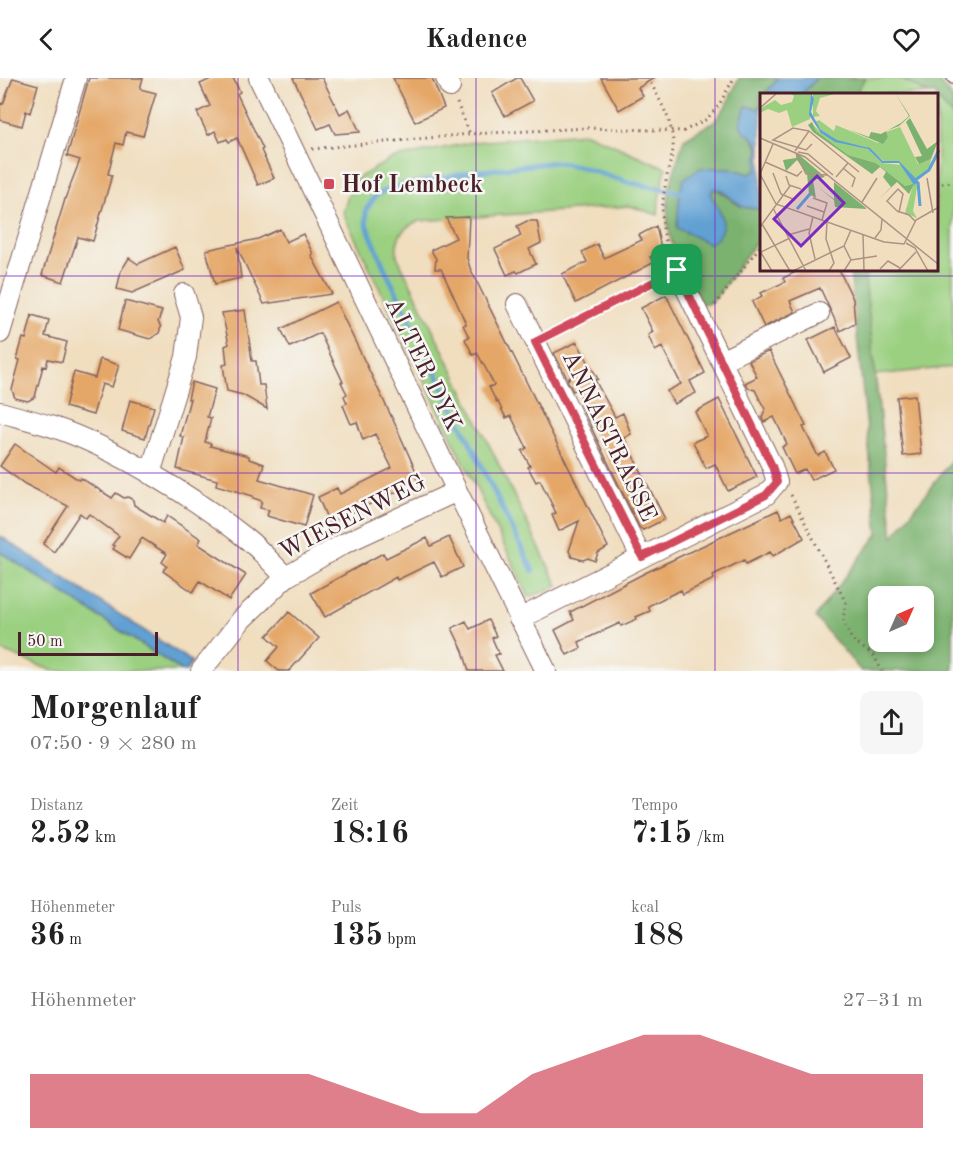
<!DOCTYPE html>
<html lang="de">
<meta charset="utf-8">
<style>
:root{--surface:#fff;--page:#f6f6f6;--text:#222;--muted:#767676;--accent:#d1495b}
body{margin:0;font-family:"Old Standard TT",serif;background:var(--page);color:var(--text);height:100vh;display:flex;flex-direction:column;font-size:22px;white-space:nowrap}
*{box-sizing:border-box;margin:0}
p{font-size:20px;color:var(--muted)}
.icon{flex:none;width:33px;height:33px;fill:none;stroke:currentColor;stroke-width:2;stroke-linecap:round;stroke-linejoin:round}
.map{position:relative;height:593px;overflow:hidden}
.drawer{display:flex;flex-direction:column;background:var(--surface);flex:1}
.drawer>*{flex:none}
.needle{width:39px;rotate:45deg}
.fabs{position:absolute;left:868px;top:508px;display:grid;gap:12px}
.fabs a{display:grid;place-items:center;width:66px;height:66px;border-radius:12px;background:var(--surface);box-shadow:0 3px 9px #0003;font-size:30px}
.scale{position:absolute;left:18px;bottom:15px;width:140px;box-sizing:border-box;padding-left:6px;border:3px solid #4a1f2b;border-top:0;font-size:16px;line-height:21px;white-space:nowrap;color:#4a1f2b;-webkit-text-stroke:4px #f6f6f2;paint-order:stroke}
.pin{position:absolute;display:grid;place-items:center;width:51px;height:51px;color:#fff;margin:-26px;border-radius:12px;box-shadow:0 3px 9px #0006}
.round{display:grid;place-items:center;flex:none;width:63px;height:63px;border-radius:12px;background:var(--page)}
.headline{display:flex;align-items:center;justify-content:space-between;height:102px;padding:0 30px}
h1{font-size:33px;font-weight:700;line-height:45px}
.stats{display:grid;grid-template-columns:repeat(3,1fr);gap:9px;height:102px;padding:6px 30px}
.stats div{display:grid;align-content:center}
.stats b{font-size:30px;font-weight:700}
.stats small{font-size:16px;font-weight:400}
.stats p{font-size:16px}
.chart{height:168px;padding:12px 30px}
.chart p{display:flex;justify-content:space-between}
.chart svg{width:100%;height:108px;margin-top:6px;fill:var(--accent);opacity:.7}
header{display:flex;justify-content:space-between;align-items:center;height:78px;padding:0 30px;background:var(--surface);font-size:27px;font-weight:700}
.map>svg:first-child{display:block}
.green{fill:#9bd081;stroke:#727856;stroke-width:1.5}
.forest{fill:#7cb26f;stroke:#63684d;stroke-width:1.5;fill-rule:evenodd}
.water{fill:#60a0d3;stroke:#55607f;stroke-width:1.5}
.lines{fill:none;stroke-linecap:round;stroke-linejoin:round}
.stream{stroke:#60a0d3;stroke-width:5}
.building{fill:#e5a768}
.service-casing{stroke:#84625f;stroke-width:12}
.minor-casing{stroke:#84625f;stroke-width:22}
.path{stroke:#84625f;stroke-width:3;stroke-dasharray:1.5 4.5;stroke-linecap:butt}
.service{stroke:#fff;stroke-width:9}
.minor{stroke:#fff;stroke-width:20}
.route-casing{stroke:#fff;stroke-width:12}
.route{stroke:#d1495b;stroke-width:8}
.grid{fill:none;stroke:#7b2cbf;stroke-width:1.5;stroke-opacity:0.55}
.poi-dot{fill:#d1495b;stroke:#f6f6f2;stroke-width:2}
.labels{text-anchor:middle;stroke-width:5;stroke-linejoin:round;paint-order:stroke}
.poi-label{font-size:24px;font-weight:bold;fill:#4a1f2b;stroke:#f6f6f2;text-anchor:start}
.street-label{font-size:24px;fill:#4a1f2b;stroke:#f6f6f2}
.inset-river{fill:none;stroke:#60a0d3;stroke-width:3}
.inset-road{fill:none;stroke:#ae9284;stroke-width:1.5}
.view{fill:#7b2cbf;fill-opacity:0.15;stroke:#7b2cbf;stroke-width:3}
.inset-edge{fill:none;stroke:#4a1f2b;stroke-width:3}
</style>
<header><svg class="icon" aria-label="back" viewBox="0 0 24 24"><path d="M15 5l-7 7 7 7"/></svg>Kadence<svg class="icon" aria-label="heart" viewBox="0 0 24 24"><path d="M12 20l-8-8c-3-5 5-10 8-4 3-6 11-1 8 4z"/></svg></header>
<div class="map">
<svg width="953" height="593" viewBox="0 0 953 593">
<rect width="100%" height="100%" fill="#f6f6f2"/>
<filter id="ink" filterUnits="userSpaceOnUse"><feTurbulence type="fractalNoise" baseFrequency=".0167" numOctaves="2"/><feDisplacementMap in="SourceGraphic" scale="12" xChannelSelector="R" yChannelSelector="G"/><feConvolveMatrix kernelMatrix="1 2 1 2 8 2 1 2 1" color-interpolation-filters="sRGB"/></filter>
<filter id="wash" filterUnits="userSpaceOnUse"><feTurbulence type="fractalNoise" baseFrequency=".008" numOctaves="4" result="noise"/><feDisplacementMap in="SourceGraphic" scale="24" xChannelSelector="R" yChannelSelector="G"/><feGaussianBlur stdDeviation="1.35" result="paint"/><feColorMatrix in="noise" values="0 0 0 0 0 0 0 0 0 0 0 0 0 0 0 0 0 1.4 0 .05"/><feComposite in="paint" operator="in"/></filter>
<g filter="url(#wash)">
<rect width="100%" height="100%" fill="#f0debf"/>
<path class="green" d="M865 0H900L929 16H855Z
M937 21 953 38V289L875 297 864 192H936Z
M586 55 666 90 659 120 658 137 630 128 420 143C402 148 395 160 397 178L558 508 529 519 343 135 348 118 358 100 391 81 473 64Z
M0 474 182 593H53L0 572Z"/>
<path class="forest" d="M739 0H778L765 16H761V26L749 56C762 68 759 78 757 94L749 96 730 90 684 101 723 141 710 117 713 111C723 112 726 119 734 124 742 130 750 131 759 131L761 130V158L714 222 707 226H702C691 204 675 181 670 158 662 124 674 93 684 61L715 43 726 28Z
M817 0H865L855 16H802Z
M900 0H936L953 21V38L937 21 936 16H929Z
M850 192H864L893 459 953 380V593H861L815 539 878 456ZM879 519H924V564H879Z"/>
<path class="water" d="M778 0H817L802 16H765Z
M761 26V130L760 131 742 129 721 112 713 111 711 117C717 129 729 143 719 157 716 162 714 164 708 165L677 150 680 113 684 101 700 90H730L749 96 757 93 759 68 751 58 743 53 740 46 746 28 758 31Z
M0 458 186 580 192 584 186 593H182L0 474Z"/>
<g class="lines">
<path class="stream" d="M533 493 384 189 366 145V132L376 117 390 110 473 94 556 84 578 88 631 105 679 114"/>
</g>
<g id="blocks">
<path class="building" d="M13 0 38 7 30 35 26 33 22 48 0 42V25L3 26Z
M89 0H143L140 11 156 15 143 58 126 54 123 67 116 65 108 96 112 97 93 163 78 159 63 204 42 197 66 118 80 82 67 78Z
M213 0H233L240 14 237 16 263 71 261 72 274 100 258 107 237 60 229 64 227 61 220 64 215 53 208 57 197 34 210 28 200 6Z
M293 0H322L340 36 349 31 360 54 335 56 330 46 318 51Z
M393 0H432L444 30 415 44Z
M517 0H520L533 23 505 38 492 15Z
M601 0H654L638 10 643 18 619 32Z
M469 139 467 180 470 190 608 469 598 475 595 483 588 480 583 482 572 479 569 473 579 443 559 453 552 437 556 435 540 402 536 404 528 389 530 388 522 373 527 370 511 338 506 340 498 324 497 325 489 309 494 307 486 291 477 275 473 277 465 261 469 259 463 247 466 246 455 221 441 191H435L436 181 431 172 456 160 446 140Z
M527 143H537L541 165 529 171 536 186 518 195 516 193 507 197 495 171 521 158 517 148Z
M656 148 662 174 650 179 653 185 576 225 562 196 587 184 582 174 597 166 604 180 642 162 639 157Z
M280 151 286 164 303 156 313 176 311 177 332 216 264 226 237 169 241 200 215 206 206 172 258 161Z
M175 169 185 192 132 215 117 211 121 193 129 180 138 186Z
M800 192H839L853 221 855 245 840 253 820 210 790 223 795 234 764 249 752 224 762 218 761 215 785 204 783 200Z
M666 217 705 295 690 303 696 315 674 326 667 313 681 306 662 269 655 273 648 257 653 254 641 230Z
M125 223 162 233 158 244 161 249 159 255 150 261 118 252Z
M336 224 395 346 418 398 416 399 418 404 329 445 318 419 337 410 340 416 392 390 375 356 363 362 357 344 351 346 343 327 347 325 344 318 347 316 341 304H343L320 255 290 269 281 251Z
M245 232 252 283H256L259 307H264L267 331 243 317 227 313 223 287 227 286 225 268 229 266 222 235Z
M32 237 49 242 45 258 67 264 62 284 48 281 46 289 43 288 35 319 28 323 15 320 12 312 20 282 17 281 23 260 26 261Z
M835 249 851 280 824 294 808 262Z
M577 264 598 301 595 302 615 339 623 335 631 356 624 360 665 441 643 452 639 449 580 326 584 324 577 311 573 313 567 302 572 299 567 300 554 275Z
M769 273 806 348 803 349 818 378 825 374 834 391 811 402 805 391 795 396 782 369 787 366 774 339 764 344 762 340 765 331 760 322 755 312 748 310 745 305 757 299 749 283Z
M100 281 119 287 112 309 102 306 93 337 65 329 74 294 95 300Z
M192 304 215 311 207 339 211 340 205 364 211 366 210 368 249 378V381L264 386 259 401 313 417 304 449 267 438 269 432 260 430 262 423 253 420V418L216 407 217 402 177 391 184 359 180 358 190 321H188Z
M915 317 921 376 903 378 897 319Z
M719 321 757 399 728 413 715 386 706 390 693 364 707 358 695 334Z
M130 322 154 329 145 360 122 353Z
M15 366 56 394 59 389 79 402 81 400 112 420 116 415 124 420 128 419 133 422 134 427 163 445 167 438 201 461 198 466 246 497 229 522 200 503 193 514 163 493 167 488 162 484 167 476 142 460 129 481 113 471 115 468 112 467 119 458 89 436 86 440 80 435 54 474 43 466 68 428 25 406 0 388Z
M778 432 782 440 791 435 804 460 773 478 770 474 746 486 744 482 713 497 714 501 683 516 681 512 664 520 648 528 650 533 636 539 637 541 621 548 620 545 579 564 581 570 567 577 555 552 574 542 570 534 645 495Z
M449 459 463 489 442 499 434 484 397 502 396 499 325 539 311 515 383 475 386 480 427 460 431 468Z
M289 534 319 560 289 593H279L267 583 279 569 267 558Z
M488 542 496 558 492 560 499 576 495 577 503 593H469L463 573 452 550 466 543 470 551Z"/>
</g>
</g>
<g filter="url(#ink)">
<use href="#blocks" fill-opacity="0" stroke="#84625f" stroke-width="1.5"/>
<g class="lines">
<g class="service-casing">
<path id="service" d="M952 0 953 1"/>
</g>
<g class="minor-casing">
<path id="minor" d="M259 0 457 413 546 593
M446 0 450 9
M517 226 641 479
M0 255 76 0
M721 283 819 235
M0 334C18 339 35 343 53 349 116 370 195 420 247 461 261 472 273 487 286 499
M150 396 186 279 191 239 184 216
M519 541 766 417 777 404 772 388 677 192
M201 593 242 541 286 499 343 466 457 413"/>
</g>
<path class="path" d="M648 0C659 21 672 41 673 65 674 74 670 84 668 93 662 123 658 147 670 176
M457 25 470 56
M312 71 470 56 588 50 684 53 707 41 719 27 734 0
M936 106 953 104
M715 227 761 167
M551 256 660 201
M791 417 846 525 843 541 852 562 874 578 882 593"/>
<use href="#service" class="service"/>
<use href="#minor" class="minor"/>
</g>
</g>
<g class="lines" filter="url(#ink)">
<g class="route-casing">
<path id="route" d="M677 192 772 388 777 404 766 417 642 479 535 264Z"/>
</g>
<use href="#route" class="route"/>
</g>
<path class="grid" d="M238 0V593M476 0V593M715 0V593M0 198H953M0 395H953"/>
<rect class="poi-dot" x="323" y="100" width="12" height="12" rx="3"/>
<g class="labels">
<g class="poi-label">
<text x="341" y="114">Hof Lembeck</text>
</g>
<g class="street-label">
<text transform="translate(424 286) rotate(64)" y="8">ALTER DYK</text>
<text transform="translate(610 358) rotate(64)" y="8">ANNASTRASSE</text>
<text transform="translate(352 438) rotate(-27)" y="8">WIESENWEG</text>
</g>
</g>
<g transform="translate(760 15)">
<rect width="178" height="178" fill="#f0debf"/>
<path d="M30 0H51L50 26 32 34 27 17 19 20 8 16 0 20V16L15 7 21 12 32 9 34 3ZM53 0H78L60 5 56 18 60 23 53 24ZM59 27 74 38 76 32 118 50 128 44 126 39 140 34 158 71 171 66 170 74 155 88 139 68H124L106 54 77 47 60 36 54 29ZM53 32 64 42 108 56 122 70 142 72 154 90 158 89 153 118 157 125 145 120 153 92 145 93 116 70 88 62 56 38Z" fill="#9bd081"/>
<path d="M135 0 150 23 139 33 126 38 128 44 123 51 87 36 109 44 111 39 121 41 141 30 149 23ZM150 25 167 56 178 48 171 66 159 71 155 64 162 63 146 29ZM52 29 56 38 88 62 116 70 145 93 154 91 149 101 137 89 118 107 131 94 123 84 126 79 120 74 112 81 53 39 48 32ZM37 60 65 84 53 87 56 105 49 101 47 81 37 67 26 78 23 67 36 65ZM74 89 106 115V116L75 114 74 107 59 95 74 106Z" fill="#7cb26f"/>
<path d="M51 0 54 6 51 19 60 36 77 47 110 55 123 68H139L159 89 154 92 139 70H122L108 56 75 49 61 40 49 22Z" fill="#60a0d3"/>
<path class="inset-river" d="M154 88 169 77 179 57M158 89 160 113M37 116 50 101"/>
<path class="inset-road" d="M0 15 17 0M49 38 33 35 13 47 46 57 52 51M0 45 45 64 178 171M13 51 0 81 16 111 124 149 144 151 156 127 179 114M35 58 49 38 99 79M38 59 48 61 73 82M36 61 46 81 67 82M5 69 37 83 42 78M83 75 95 85 92 94M13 80 21 101 35 107M26 83 29 92 41 96M76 84 88 70M167 85 173 120M53 105 67 110 62 127M102 109 117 85M47 113 64 119M13 115 46 178M139 119 143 101 138 96 127 108 137 118 139 119H140L149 122 155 128M53 124 49 140 55 166M67 129 66 146 74 170 69 178M2 131 30 178M0 134 30 93M103 141 104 178M28 142 49 136M115 145 121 137 122 126M146 150 155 155 168 178M84 153 91 167 84 178M0 158 12 178M1 159 30 145M91 167 117 163M120 176 128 168 140 175M33 178 84 153 91 137M138 178 156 159"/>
<path class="view" d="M57 83 84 110 41 153 14 126Z"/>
<rect width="178" height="178" class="inset-edge"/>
</g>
</svg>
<div class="fabs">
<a><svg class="needle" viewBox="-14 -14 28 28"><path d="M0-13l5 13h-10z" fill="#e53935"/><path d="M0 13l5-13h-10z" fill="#767676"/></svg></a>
</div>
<div class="scale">50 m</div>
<div class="pin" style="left:677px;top:192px;background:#1e9e55"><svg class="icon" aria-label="arrive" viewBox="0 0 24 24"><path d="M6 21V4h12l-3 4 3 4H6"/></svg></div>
</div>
<section class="drawer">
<div class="headline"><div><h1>Morgenlauf</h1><p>07:50 · 9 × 280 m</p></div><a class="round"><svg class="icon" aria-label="share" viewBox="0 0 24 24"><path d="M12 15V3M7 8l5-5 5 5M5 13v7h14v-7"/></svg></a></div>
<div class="stats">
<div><p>Distanz</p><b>2.52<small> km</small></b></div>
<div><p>Zeit</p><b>18:16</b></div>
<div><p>Tempo</p><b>7:15<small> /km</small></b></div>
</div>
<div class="stats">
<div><p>Höhenmeter</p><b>36<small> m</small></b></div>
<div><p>Puls</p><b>135<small> bpm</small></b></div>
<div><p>kcal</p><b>188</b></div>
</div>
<div class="chart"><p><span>Höhenmeter</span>27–31 m</p>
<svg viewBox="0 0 160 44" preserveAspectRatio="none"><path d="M0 44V22L10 22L20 22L30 22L40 22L50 22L60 30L70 38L80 38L90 22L100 14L110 6L120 6L130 14L140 22L150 22L160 22V44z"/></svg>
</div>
</section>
